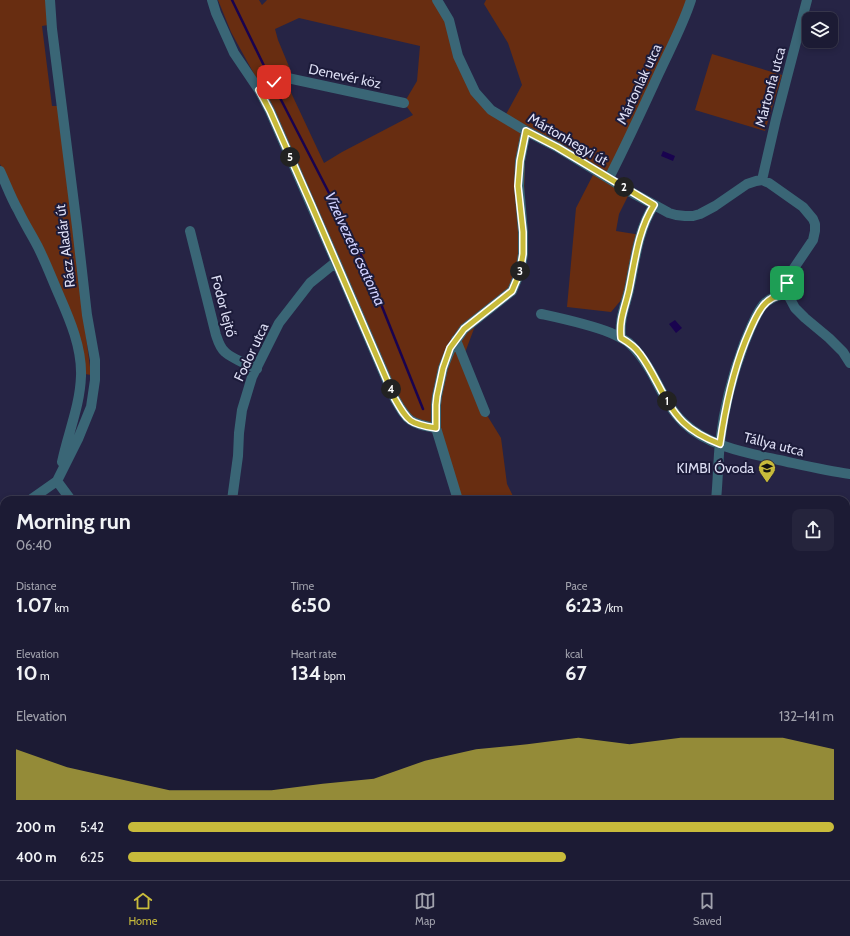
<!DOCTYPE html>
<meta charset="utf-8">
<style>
:root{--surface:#1c1b34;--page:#25243c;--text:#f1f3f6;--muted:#a0a1ac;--line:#3a394f;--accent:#c8bb3b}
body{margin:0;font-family:Cabin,sans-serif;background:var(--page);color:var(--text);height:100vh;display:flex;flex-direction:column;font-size:15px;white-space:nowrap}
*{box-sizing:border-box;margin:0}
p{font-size:13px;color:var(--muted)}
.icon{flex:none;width:22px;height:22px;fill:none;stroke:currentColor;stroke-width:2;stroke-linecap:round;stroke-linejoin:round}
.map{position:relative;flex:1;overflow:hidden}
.panel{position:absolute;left:0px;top:496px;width:850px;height:384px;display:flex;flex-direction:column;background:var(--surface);border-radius:12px 12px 0 0;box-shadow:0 2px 6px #0003,0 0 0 1px var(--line)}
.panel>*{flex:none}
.fabs{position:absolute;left:802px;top:12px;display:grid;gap:8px}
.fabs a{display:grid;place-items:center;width:36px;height:36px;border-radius:8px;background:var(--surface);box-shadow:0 2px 6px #0003,0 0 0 1px var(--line);font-size:20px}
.pin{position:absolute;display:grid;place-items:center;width:34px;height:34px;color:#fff;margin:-17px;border-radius:8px;box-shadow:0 2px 6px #0006}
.km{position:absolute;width:20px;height:20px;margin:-10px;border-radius:50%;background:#222;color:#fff;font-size:11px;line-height:20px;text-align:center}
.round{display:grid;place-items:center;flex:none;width:42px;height:42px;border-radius:8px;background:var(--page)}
.headline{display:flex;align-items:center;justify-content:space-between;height:68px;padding:0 16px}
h1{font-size:22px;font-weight:700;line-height:30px}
.stats{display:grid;grid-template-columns:repeat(3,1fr);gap:6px;height:68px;padding:4px 16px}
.stats div{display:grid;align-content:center}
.stats b{font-size:20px;font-weight:700}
.stats small{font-size:11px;font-weight:400}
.stats p{font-size:11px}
.chart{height:112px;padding:8px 16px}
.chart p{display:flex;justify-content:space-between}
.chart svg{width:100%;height:72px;margin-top:4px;fill:var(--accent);opacity:.7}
ul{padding:0 16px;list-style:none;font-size:13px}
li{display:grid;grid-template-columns:64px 48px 1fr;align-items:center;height:30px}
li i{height:10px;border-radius:5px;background:var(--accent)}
.tab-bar{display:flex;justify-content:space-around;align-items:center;height:56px;border-top:1px solid var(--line);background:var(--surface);font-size:11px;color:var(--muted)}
.tab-bar a{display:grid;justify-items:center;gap:2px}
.tab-bar .selected{color:var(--accent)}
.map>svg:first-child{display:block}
.green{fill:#682d11}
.water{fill:#19034f}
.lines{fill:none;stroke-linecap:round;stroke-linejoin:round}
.stream{stroke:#19034f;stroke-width:2.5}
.minor{stroke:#3a6676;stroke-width:10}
.tertiary{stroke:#3a6676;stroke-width:10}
.route-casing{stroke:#fff;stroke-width:8}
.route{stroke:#c8bb3b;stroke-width:5}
.labels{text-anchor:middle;stroke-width:4;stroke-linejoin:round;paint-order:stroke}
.street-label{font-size:14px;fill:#dddef4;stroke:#1c1b3a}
.poi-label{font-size:14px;fill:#dddef4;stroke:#1c1b3a;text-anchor:end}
.water-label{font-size:15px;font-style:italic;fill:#d1d2ff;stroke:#1c1b3a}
</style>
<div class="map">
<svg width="850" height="880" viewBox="0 0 850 880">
<rect width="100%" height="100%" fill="#262445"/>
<path class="green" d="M0 0H46L48 25 42 26 52 106H59L81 297 91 375 85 374 82 349 0 164Z
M218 0H259L262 5 267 0H437L475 92 504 118 522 85 508 43 484 4 486 0H691L609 178 526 131 523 232 512 291 481 310 463 358 485 412 501 438 507 484 515 500H458L437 428 404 415 266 93 287 84 324 163 342 152 413 115 404 103 417 81 420 46 299 18 275 29 278 40 290 69 259 83 231 32Z
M712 54 782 75 765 131 695 110Z
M594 173 629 194 619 214 616 231 641 235 628 292 611 312 567 307 576 208Z
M846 851 850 852V880H579L578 876H846Z
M167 876H409L419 880H171Z
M412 876H563L569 880H422Z"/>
<path class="water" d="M663 151 675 156 673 161 661 156Z
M675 320 682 328 676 333 669 324Z"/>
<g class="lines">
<path class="stream" d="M232 0 268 74
M277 92 363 259 423 409"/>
<path class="minor" d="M212 0 216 13 234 53 259 90 270 111 336 262 395 399C408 422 410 423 436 428
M437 0 449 20 458 56 475 92 491 110 526 131 557 147 629 191 669 213 676 215 685 216H693L700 214 715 206 747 184 756 181 762 180 769 183 803 207 813 219 815 224V231L813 240 790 274 787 283V293L795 308 805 318 829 338 843 352 850 363
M259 90 283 77 404 103
M0 171C6 184 11 198 18 210 24 223 32 235 38 247 46 263 52 279 59 295 70 320 82 348 81 376 80 406 68 433 62 462
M609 178C627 143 643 108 659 73 670 49 683 25 691 0
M762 180 776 119 807 0
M190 231 216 335C218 341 220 348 225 352 231 358 248 365 257 369
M541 314C564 319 588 324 611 333 617 336 624 339 629 343 638 351 644 360 650 370 660 387 668 408 684 423 708 446 747 453 779 460 802 465 826 471 850 474
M621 338C619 319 625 307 629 290 635 261 638 230 654 205
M456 340 485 412
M57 481 71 500
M30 500 57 481 78 439 91 407 95 380V360L87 315 77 227 52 29 50 0
M232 500 238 456 239 433 242 410 252 377 279 323 310 283 336 262
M458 500 436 428V405L437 396 443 368 451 348 464 329 512 291 520 272 523 254V232L519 186 520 161 526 131
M716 500C718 481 718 461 720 442 724 408 732 376 744 344 749 332 755 315 763 305 769 298 778 295 787 293
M0 520 4 518
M846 661 850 659
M0 676 4 675
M846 840 850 841
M0 867 4 870
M11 876 17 880
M576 876 578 880"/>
<path class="tertiary" d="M0 770 4 773
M154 876 158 880"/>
</g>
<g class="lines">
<g class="route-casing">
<path id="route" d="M274 82 259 90 270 111 311 204 395 399C408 422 410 424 436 428V405L437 396 443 368 450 348 464 329 512 291 520 272 523 254V232L518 186 520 161 526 131 557 147 654 205C638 230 635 261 629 290 625 308 619 319 621 338 628 342 635 347 640 354 656 375 664 403 683 422 693 432 707 439 720 444 725 409 732 375 745 342 750 330 755 316 763 306 769 298 778 295 787 293V283"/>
</g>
<use href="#route" class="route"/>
</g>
<defs>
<g id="school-pin" transform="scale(0.9)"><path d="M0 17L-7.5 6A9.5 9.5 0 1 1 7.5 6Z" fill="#c8bb3b" stroke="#1c1b3a"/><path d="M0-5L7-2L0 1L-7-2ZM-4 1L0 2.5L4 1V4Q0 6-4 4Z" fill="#111"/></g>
</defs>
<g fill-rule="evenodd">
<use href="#school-pin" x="767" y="468"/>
</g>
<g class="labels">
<g class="street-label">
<text transform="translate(345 76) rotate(12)" y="5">Denevér köz</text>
<text transform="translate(639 84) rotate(-65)" y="5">Mártonlak utca</text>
<text transform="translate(770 87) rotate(-75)" y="5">Mártonfa utca</text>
<text transform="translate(568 139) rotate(30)" y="5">Mártonhegyi út</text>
<text transform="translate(65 246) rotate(-97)" y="5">Rácz Aladár út</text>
<text transform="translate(224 306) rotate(75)" y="5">Fodor lejtő</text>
<text transform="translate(251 352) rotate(-65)" y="5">Fodor utca</text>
<text transform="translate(774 444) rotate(14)" y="5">Tállya utca</text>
</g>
<g class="poi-label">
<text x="754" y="473">KIMBI Óvoda</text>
</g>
<g class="water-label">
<text transform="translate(355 249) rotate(65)" y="5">Vízelvezető csatorna</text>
</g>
</g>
</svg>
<div class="fabs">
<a><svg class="icon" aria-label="layers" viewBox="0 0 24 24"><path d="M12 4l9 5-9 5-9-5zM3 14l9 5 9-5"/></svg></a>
</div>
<div class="pin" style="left:787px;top:283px;background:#1e9e55"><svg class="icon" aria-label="arrive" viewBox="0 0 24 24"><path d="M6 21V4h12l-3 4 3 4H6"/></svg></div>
<div class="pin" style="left:274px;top:82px;background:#d93025"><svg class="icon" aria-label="check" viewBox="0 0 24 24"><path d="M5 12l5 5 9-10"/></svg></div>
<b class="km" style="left:667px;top:401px">1</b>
<b class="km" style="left:624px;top:187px">2</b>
<b class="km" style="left:520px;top:271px">3</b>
<b class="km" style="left:391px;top:389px">4</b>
<b class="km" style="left:290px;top:157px">5</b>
<section class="panel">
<div class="headline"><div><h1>Morning run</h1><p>06:40</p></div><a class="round"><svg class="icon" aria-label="share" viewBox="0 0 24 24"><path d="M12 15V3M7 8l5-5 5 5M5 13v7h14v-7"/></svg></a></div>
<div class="stats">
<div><p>Distance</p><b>1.07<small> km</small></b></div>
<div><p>Time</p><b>6:50</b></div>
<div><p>Pace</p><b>6:23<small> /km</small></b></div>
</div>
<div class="stats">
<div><p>Elevation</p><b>10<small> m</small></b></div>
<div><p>Heart rate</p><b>134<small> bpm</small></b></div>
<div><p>kcal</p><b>67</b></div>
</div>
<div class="chart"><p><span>Elevation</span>132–141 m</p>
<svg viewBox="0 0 160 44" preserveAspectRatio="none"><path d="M0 44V13L10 24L20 31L30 38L40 38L50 38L60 34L70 31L80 20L90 13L100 10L110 6L120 10L130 6L140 6L150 6L160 13V44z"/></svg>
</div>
<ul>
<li><b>200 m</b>5:42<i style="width:100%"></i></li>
<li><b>400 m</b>6:25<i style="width:62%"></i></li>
</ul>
</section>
</div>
<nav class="tab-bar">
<a class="selected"><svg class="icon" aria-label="home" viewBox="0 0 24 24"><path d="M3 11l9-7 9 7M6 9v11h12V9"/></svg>Home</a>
<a><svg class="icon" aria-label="map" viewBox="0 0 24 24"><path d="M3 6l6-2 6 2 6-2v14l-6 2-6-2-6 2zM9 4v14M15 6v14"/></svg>Map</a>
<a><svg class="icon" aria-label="saved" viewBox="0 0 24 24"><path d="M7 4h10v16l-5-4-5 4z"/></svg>Saved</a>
</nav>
